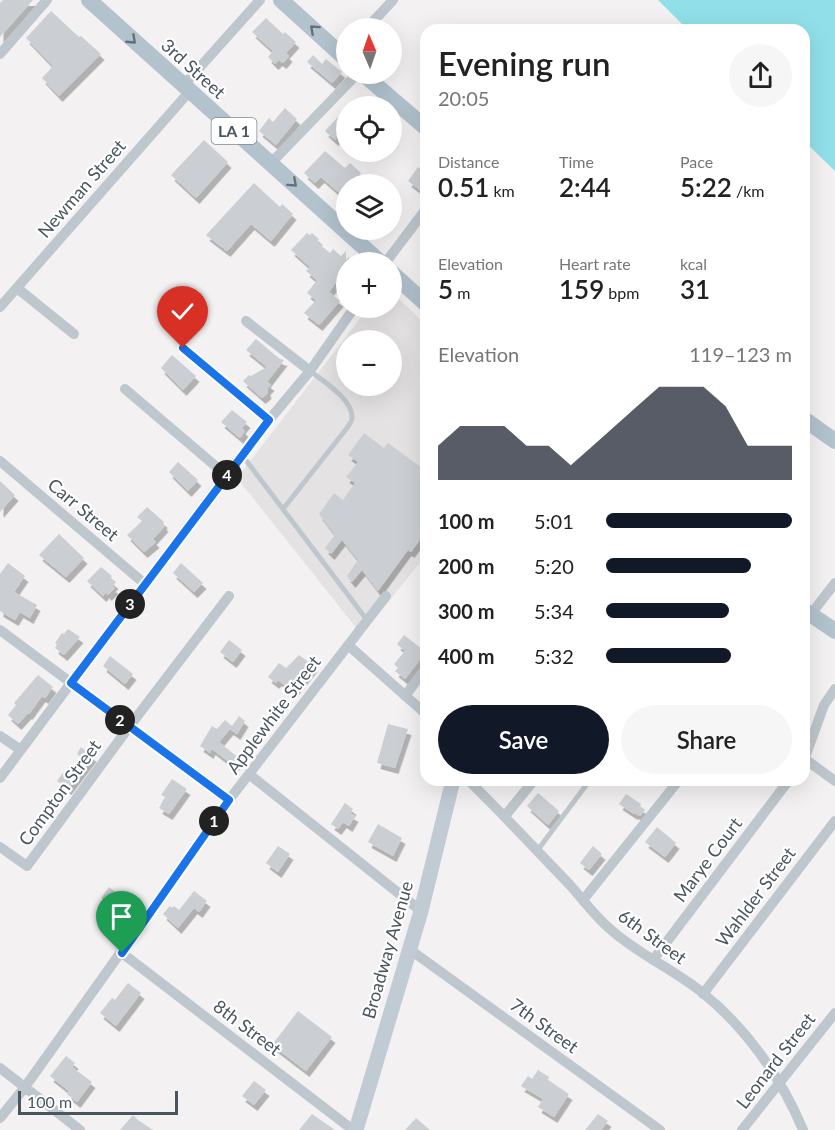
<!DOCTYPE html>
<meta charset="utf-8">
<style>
:root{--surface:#fff;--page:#f6f6f6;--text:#222;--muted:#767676;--accent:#111827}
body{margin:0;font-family:Lato,sans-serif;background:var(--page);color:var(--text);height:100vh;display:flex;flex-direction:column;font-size:22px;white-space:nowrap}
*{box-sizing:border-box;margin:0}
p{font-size:20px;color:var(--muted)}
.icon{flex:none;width:33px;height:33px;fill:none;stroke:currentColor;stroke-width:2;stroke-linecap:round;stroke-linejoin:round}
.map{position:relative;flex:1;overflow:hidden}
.drawer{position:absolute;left:420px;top:24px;width:390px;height:762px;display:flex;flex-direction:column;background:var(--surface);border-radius:18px;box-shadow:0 6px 24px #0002}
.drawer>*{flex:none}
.needle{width:39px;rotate:358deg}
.buttons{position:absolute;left:336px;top:18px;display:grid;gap:12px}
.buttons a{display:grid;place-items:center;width:66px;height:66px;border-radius:50%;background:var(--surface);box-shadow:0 6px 24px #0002;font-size:30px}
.scale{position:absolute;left:18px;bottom:15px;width:160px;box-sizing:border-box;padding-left:6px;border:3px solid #4a565e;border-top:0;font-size:16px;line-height:21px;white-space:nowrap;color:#4a565e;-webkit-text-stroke:4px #fff;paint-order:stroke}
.pin{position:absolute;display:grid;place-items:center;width:51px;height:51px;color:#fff;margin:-62px -26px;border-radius:50% 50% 50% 0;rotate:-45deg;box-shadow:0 0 6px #0007}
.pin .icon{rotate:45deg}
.km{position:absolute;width:30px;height:30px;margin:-15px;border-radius:50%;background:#222;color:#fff;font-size:16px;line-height:30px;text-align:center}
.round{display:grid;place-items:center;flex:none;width:63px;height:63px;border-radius:32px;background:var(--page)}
.summary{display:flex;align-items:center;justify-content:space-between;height:102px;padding:0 18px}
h1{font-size:33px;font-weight:600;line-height:45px}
.stats{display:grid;grid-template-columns:repeat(3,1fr);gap:9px;height:102px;padding:6px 18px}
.stats div{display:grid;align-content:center}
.stats b{font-size:26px;font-weight:600}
.stats small{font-size:16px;font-weight:400}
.stats p{font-size:16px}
.chart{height:168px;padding:12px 18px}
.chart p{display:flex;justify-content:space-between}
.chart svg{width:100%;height:108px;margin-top:6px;fill:var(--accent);opacity:.7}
.button{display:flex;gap:12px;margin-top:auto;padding:12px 18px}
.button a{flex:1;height:69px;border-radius:36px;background:var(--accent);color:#fff;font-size:24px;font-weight:600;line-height:69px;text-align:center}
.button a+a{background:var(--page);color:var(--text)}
ul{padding:0 18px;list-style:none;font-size:20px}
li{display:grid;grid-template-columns:96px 72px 1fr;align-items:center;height:45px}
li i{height:15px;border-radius:8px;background:var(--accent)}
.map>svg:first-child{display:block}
.education{fill:#e4e2e3;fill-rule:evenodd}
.water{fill:#91e0e9}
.building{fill:#cbcfd3;filter:url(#shadow)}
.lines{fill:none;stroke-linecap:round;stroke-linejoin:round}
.lane{stroke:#bec7cd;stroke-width:5}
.street{stroke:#bec7cd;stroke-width:10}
.secondary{stroke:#c0cbd4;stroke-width:15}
.primary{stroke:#b2c3ce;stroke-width:16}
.oneway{stroke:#64717a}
.route-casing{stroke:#fff;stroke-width:12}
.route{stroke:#1a73e8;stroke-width:8}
.labels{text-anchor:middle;stroke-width:4.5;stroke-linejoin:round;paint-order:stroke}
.shield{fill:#fff;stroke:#80898e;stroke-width:1.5}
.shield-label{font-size:16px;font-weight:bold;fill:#4a565e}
.street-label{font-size:18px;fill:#4a565e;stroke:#fff}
</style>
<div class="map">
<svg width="835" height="1130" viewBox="0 0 835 1130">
<defs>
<filter id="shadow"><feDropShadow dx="3.5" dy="6" stdDeviation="0" flood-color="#0004"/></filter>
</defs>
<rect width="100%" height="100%" fill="#f3f1f2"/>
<path class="education" d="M392 292 426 325V555L362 635 237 478 368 308H392ZM346 340H392V386H346Z"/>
<path class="water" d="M658 0H835V171L804 141V30H688Z"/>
<path class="building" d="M3 0H33L0 37V3Z
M51 11 79 37 81 36 101 54 59 96 42 78 53 66 26 38Z
M266 18 283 34 285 32 296 42 286 53 289 56 283 63 279 60 275 64 268 57 273 51 252 32Z
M313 55 322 64 326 59 342 72 332 83 307 62Z
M285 108 297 119 276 145 259 131 269 118 273 122Z
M339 116 346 122V127L335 140 325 131Z
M204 140 228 162 196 198 171 175Z
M325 151 345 168 350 163 361 173 359 175 370 184H346V199L321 177 315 183 304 173Z
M418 167 426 173V185L421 191 408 181Z
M254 183 280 207 282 204 293 214 271 241 251 224 227 251 206 235Z
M307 233 310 235 312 233 319 239 317 242 330 253 333 249 341 256 346 251V284L339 278 329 292 340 301 319 325 304 313 316 300 307 293 317 280 306 271 310 267 291 250Z
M256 339 280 359 284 360 267 382 271 385 267 389 268 393 262 398 243 381 249 375 251 376 267 367 246 350Z
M172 355 196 376 183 390 161 368Z
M232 410 247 422 242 428 245 431 240 438 221 422Z
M364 433 384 448 388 443 426 471V525L422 531 425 533 411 552 408 550 378 591 362 570 352 582 347 576 358 560 342 540 331 554 325 548 335 535 319 514 334 493 343 500 355 483 346 477 358 462 348 455Z
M178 462 198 480 188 491 169 472Z
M0 481 15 495 0 512Z
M147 507 164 522 163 524 165 526 153 539 156 542 144 552 127 535 142 521 137 517Z
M59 534 84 558 66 577 39 555Z
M8 563 25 576 14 592 37 605 30 618 20 612 15 620 0 611V574Z
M181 563 203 583 194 592 173 573Z
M101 567 112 576 110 579 115 583 112 586 115 588 108 595 106 592 103 596 87 581Z
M68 629 80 637 64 655 55 648 57 644 55 643 62 633 64 634Z
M404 635 426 652 405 679 395 671 398 668 394 664 405 651 397 644Z
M229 640 242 650 233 662 220 652Z
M299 655 314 666 293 692 278 680 276 683 268 677 279 663 286 668Z
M110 656 133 674 125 684 103 666Z
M38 675 53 687 45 698 42 696 29 714 28 713 18 724 8 715 16 705 14 703Z
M239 716 245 721 237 734 230 729 219 742 240 759 234 766 212 749 210 753 200 746 212 726 217 729 225 720 232 726Z
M388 724 408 729 395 768 377 763Z
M81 747 93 756 68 789 57 781 65 770 70 773 81 757 77 754Z
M172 779 187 789 169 814 159 808 165 797 161 795Z
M538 793 559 811 548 825 527 806Z
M626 794 641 804 640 806 645 810 640 816 635 813 634 814 619 804Z
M345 803 353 809 350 813 355 816 349 826 343 822 338 829 331 824Z
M378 824 402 838 393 856 368 842Z
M657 827 676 843 665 857 645 842Z
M278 846 290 854 278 872 266 863Z
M593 846 602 854 589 870 580 863Z
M109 887 133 905 112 931 96 919 109 903 101 898Z
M194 891 207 901 199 912 194 908 178 928 163 914 170 906 172 908 174 906 179 910Z
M128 983 141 993 116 1026 100 1013 112 998 115 1000Z
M298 1011 332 1037 306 1071 272 1045Z
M66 1056 75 1063 72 1067 92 1082 77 1102 67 1094 69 1091 50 1076Z
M538 1070 549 1077 548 1080 569 1094 554 1117 538 1107 543 1099 521 1086 528 1076 532 1079Z
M254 1081 266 1090 254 1105 242 1096Z
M312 1114 335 1130H299Z
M598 1114 608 1121 601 1130H585Z
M133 1115 138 1120 153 1130H120Z
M416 1118 430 1130H405Z"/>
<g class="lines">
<path class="lane" d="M242 455 367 620
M283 509 347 428C349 425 351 423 352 419 354 400 323 381 310 371
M537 851 590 780"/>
<path class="street" d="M367 28 393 0
M0 54 47 0
M183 86 260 0
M271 163 357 74
M386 262 426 209
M17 288 74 334
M0 307 189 92
M246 321 310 371
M183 348 269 420
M125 389 226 475
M0 461 145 584
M804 623 835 583
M0 630 229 800
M348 645 426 714
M405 696 426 668
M0 736 21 750
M805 759 835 781
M804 760 824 705 835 689
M250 775 421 911
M0 778 226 475 269 420 310 371 354 308
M468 780C503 814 536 850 570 885 583 900 595 916 610 929 639 955 675 970 704 994 747 1029 782 1079 803 1130
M505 816 534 780
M0 847 27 866 129 727 229 596
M583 900 679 780
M409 949 660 1130
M122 953 353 1130
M653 960 789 780
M703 994 835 821
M0 1068 80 1130
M0 1118 25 1087 229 800 386 596
M742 1130 835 1013"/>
<path class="secondary" d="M356 1130 421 911 453 780"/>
<path class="primary" d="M89 0 380 262
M281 0 346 59
M363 74 426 128
M392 273 426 304
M804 419 835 441
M804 610 835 631"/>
</g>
<defs><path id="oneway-chevron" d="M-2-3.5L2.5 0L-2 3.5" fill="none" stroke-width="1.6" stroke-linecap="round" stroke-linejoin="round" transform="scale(1.5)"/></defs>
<g class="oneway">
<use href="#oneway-chevron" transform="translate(314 29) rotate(-138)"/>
<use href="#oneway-chevron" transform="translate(132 40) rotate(43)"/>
<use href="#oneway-chevron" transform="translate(293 183) rotate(42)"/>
</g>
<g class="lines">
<g class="route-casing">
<path id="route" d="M122 953 229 800 71 683 269 420 183 348"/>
</g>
<use href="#route" class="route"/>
</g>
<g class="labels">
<rect class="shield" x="211.5" y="118" width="45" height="26" rx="4.5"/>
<g class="shield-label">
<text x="234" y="137">LA 1</text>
</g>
<g class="street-label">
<text transform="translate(193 69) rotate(42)" y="6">3rd Street</text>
<text transform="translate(82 189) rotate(-49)" y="6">Newman Street</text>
<text transform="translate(83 510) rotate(40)" y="6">Carr Street</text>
<text transform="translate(274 715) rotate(-53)" y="6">Applewhite Street</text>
<text transform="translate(60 793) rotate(-54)" y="6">Compton Street</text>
<text transform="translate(708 860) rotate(-53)" y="6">Marye Court</text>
<text transform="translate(756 897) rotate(-53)" y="6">Wahlder Street</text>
<text transform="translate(652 937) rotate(36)" y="6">6th Street</text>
<text transform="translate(388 950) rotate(-74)" y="6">Broadway Avenue</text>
<text transform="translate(544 1026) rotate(36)" y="6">7th Street</text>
<text transform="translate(247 1028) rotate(37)" y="6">8th Street</text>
<text transform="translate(776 1061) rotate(-52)" y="6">Leonard Street</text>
</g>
</g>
</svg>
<div class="buttons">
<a><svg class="needle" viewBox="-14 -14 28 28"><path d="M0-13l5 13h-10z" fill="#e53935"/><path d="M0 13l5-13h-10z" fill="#767676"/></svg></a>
<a><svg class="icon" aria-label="locate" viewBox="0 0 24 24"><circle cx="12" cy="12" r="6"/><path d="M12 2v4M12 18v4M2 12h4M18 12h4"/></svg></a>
<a><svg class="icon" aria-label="layers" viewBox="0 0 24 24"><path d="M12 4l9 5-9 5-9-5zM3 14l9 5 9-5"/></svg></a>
<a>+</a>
<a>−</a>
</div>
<div class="scale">100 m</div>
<div class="pin" style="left:122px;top:953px;background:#1e9e55"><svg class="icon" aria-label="arrive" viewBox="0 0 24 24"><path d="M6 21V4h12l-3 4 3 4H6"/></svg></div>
<div class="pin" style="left:183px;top:348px;background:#d93025"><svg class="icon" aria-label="check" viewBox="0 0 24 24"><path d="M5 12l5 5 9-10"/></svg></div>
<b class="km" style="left:214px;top:821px">1</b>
<b class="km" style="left:120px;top:720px">2</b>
<b class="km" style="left:130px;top:604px">3</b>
<b class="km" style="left:227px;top:475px">4</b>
<section class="drawer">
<div class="summary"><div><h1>Evening run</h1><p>20:05</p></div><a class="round"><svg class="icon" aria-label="share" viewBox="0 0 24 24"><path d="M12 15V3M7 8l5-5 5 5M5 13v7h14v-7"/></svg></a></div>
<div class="stats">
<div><p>Distance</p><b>0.51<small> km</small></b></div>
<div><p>Time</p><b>2:44</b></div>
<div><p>Pace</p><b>5:22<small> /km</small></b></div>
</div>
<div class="stats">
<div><p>Elevation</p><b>5<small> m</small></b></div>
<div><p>Heart rate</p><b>159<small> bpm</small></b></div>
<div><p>kcal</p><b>31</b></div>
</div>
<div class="chart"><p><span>Elevation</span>119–123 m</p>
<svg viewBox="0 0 160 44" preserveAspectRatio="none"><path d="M0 44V30L10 22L20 22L30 22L40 30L50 30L60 38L70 30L80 22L90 14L100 6L110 6L120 6L130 14L140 30L150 30L160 30V44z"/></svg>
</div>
<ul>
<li><b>100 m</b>5:01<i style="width:100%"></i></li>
<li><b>200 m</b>5:20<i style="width:78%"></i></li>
<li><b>300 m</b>5:34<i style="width:66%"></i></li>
<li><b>400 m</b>5:32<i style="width:67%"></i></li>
</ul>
<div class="button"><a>Save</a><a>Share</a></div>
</section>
</div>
